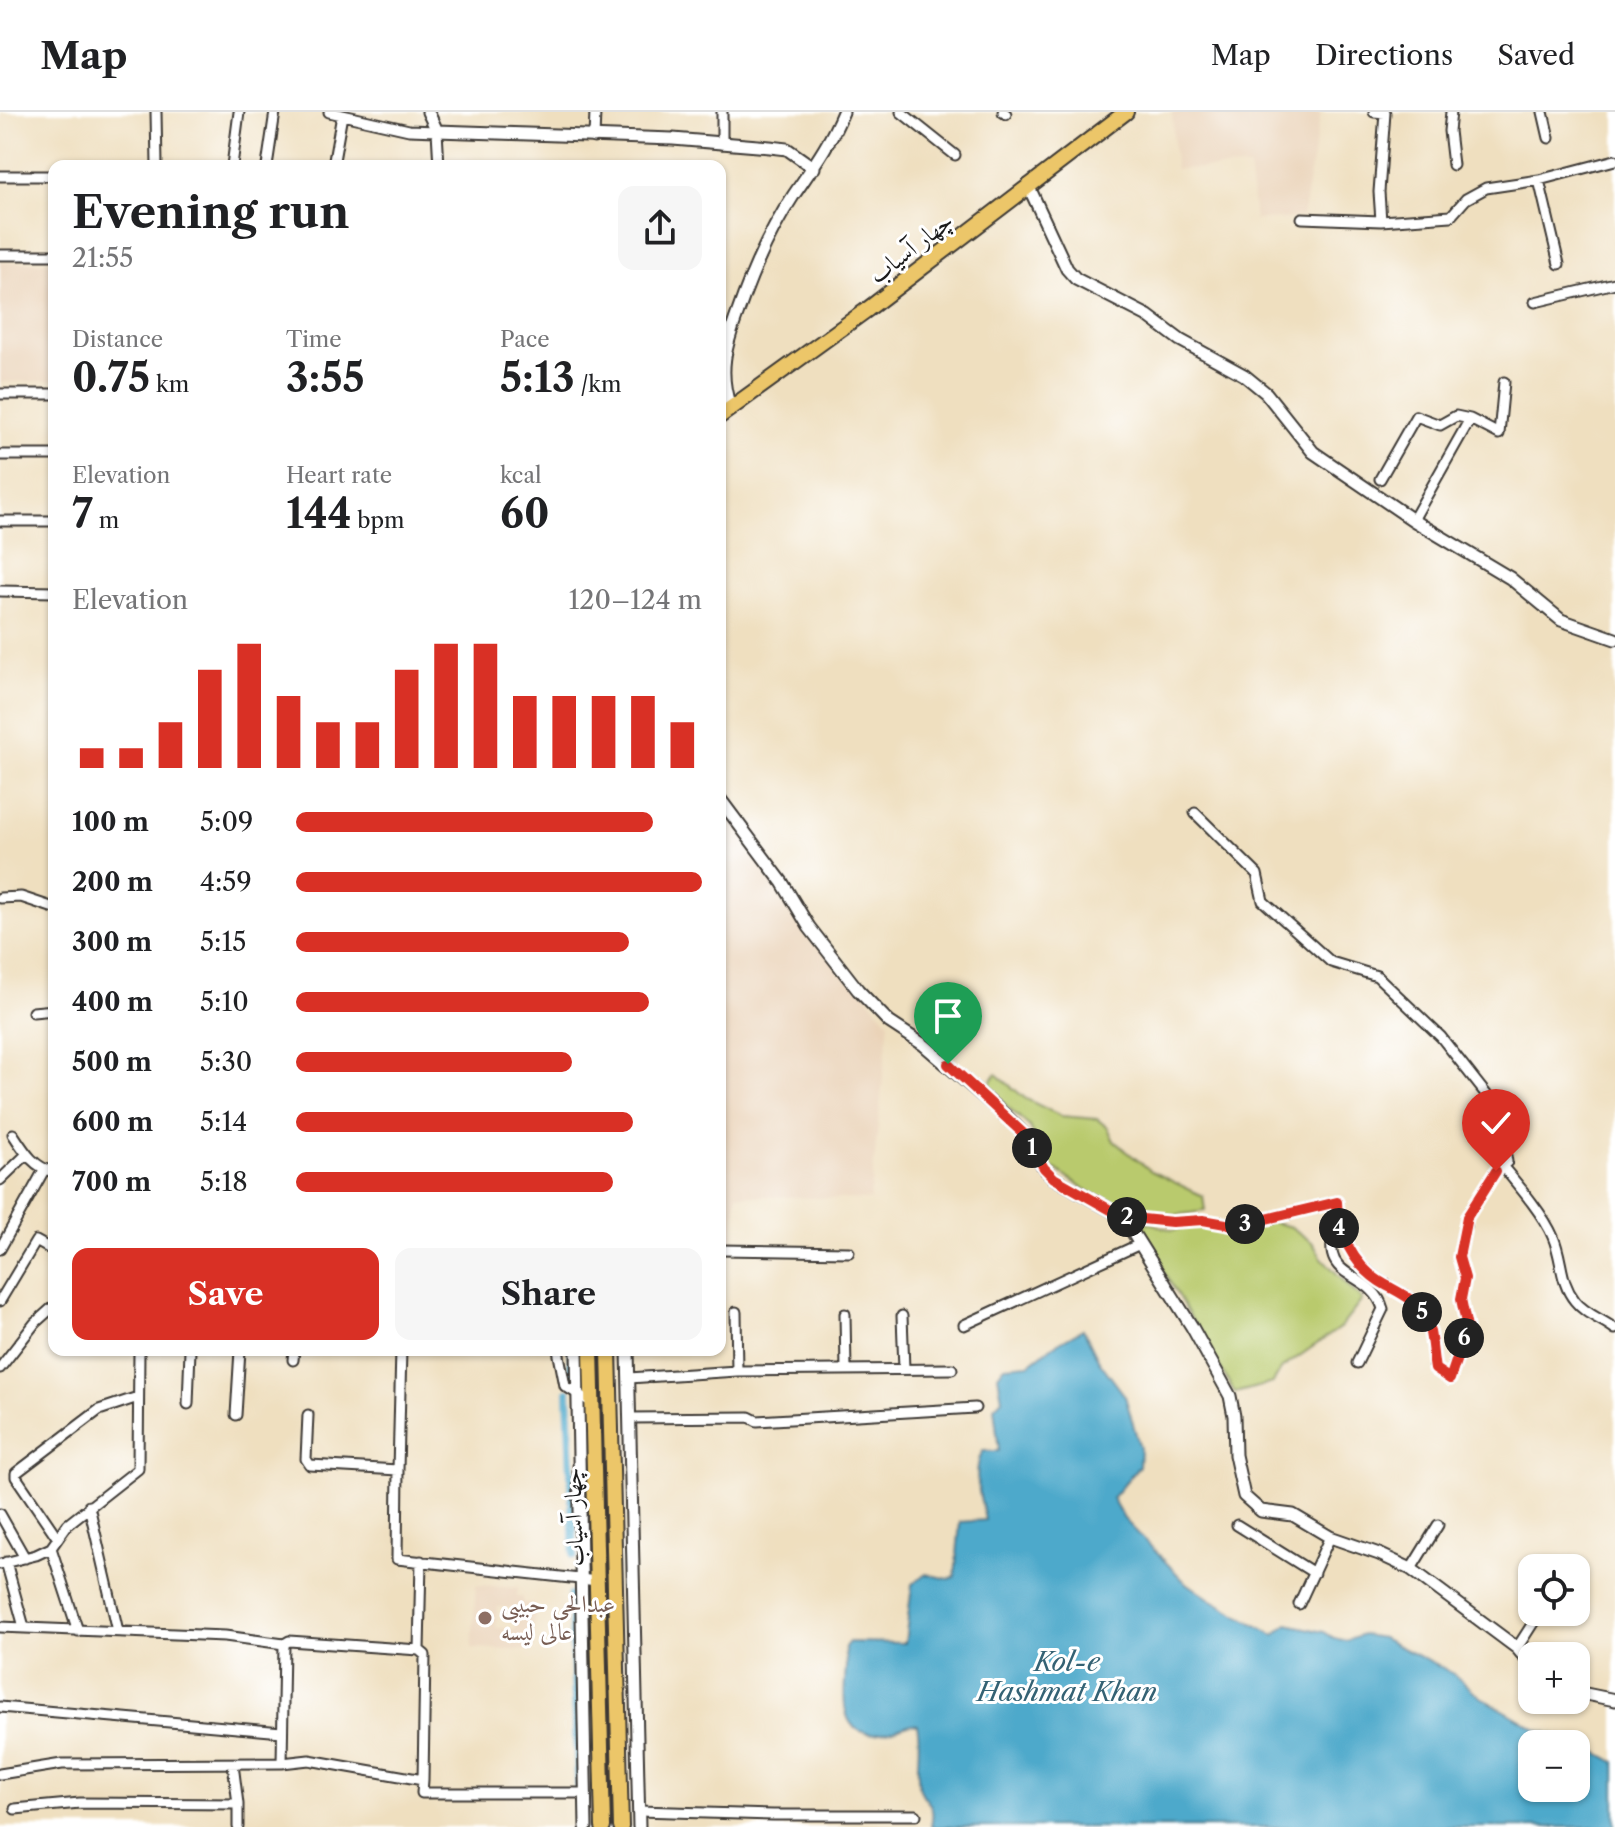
<!DOCTYPE html>
<meta charset="utf-8">
<style>
:root{--surface:#fff;--page:#f6f6f6;--text:#202124;--muted:#757577;--line:#e0e0e0;--accent:#d93025}
body{margin:0;font-family:"Libre Caslon Text",Amiri,serif;background:var(--page);color:var(--text);height:100vh;display:flex;flex-direction:column;font-size:30px;white-space:nowrap}
*{box-sizing:border-box;margin:0}
p{font-size:26px;color:var(--muted)}
.icon{flex:none;width:44px;height:44px;fill:none;stroke:currentColor;stroke-width:2;stroke-linecap:round;stroke-linejoin:round}
.map{position:relative;flex:1;overflow:hidden}
.side{position:absolute;left:48px;top:48px;width:678px;height:1196px;display:flex;flex-direction:column;background:var(--surface);border-radius:16px;box-shadow:0 2px 6px #0004}
.side>*{flex:none}
.controls{position:absolute;left:1518px;top:1442px;display:grid;gap:16px}
.controls a{display:grid;place-items:center;width:72px;height:72px;border-radius:16px;background:var(--surface);box-shadow:0 2px 6px #0004;font-size:40px}
.pin{position:absolute;display:grid;place-items:center;width:68px;height:68px;color:#fff;margin:-82px -34px;border-radius:50% 50% 50% 0;rotate:-45deg;box-shadow:0 0 8px #0007}
.pin .icon{rotate:45deg}
.km{position:absolute;width:40px;height:40px;margin:-20px;border-radius:50%;background:#222;color:#fff;font-size:22px;line-height:40px;text-align:center}
.round{display:grid;place-items:center;flex:none;width:84px;height:84px;border-radius:16px;background:var(--page)}
.head{display:flex;align-items:center;justify-content:space-between;height:136px;padding:0 24px}
h1{font-size:44px;font-weight:700;line-height:60px}
.figures{display:grid;grid-template-columns:repeat(3,1fr);gap:12px;height:136px;padding:8px 24px}
.figures div{display:grid;align-content:center}
.figures b{font-size:40px;font-weight:700}
.figures small{font-size:22px;font-weight:400}
.figures p{font-size:22px}
.chart{height:224px;padding:16px 24px}
.chart p{display:flex;justify-content:space-between}
.chart svg{width:100%;height:144px;margin-top:8px;stroke:var(--accent);stroke-width:6}
.button{display:flex;gap:16px;margin-top:auto;padding:16px 24px}
.button a{flex:1;height:92px;border-radius:16px;background:var(--accent);color:#fff;font-size:32px;font-weight:700;line-height:92px;text-align:center}
.button a+a{background:var(--page);color:var(--text)}
ul{padding:0 24px;list-style:none;font-size:26px}
li{display:grid;grid-template-columns:128px 96px 1fr;align-items:center;height:60px}
li i{height:20px;border-radius:10px;background:var(--accent)}
header{display:flex;align-items:center;gap:48px;box-sizing:border-box;height:112px;padding:0 40px;background:var(--surface);border-bottom:2px solid var(--line)}
header strong{font-size:38px}
nav{display:flex;gap:44px;margin-inline-start:auto;font-size:28px}
.map>svg:first-child{display:block}
.built{fill:#ead3b8;fill-rule:evenodd}
.green{fill:#b9ca6d;stroke:#6a7344;stroke-width:2}
.water{fill:#4da9cb;stroke:#346274;stroke-width:2;fill-rule:evenodd}
.lines{fill:none;stroke-linecap:round;stroke-linejoin:round}
.canal{stroke:#4da9cb;stroke-width:8}
.minor-casing{stroke:#3c3934;stroke-width:13}
.tertiary-casing{stroke:#3c3934;stroke-width:15}
.trunk-casing{stroke:#3c3934;stroke-width:18}
.minor{stroke:#fff;stroke-width:9}
.tertiary{stroke:#fff;stroke-width:11}
.trunk{stroke:#ecc669;stroke-width:14}
.route-casing{stroke:#fff;stroke-width:16}
.route{stroke:#d93025;stroke-width:10}
.education-dot{fill:#8d6e63;stroke:#fff;stroke-width:3}
.labels{text-anchor:middle;stroke-width:6;stroke-linejoin:round;paint-order:stroke}
.street-label{font-size:24px;fill:#1c1c1c;stroke:#fff}
.education-label{font-size:24px;fill:#785e54;stroke:#fff;text-anchor:start}
.water-label{font-size:26px;font-style:italic;fill:#346274;stroke:#fff}
</style>
<header>
<strong>Map</strong>
<nav><a>Map</a><a>Directions</a><a>Saved</a></nav>
</header>
<div class="map">
<svg width="1615" height="1715" viewBox="0 0 1615 1715">
<rect width="100%" height="100%" fill="#fff"/>
<filter id="ink" filterUnits="userSpaceOnUse"><feTurbulence type="fractalNoise" baseFrequency=".0125" numOctaves="2"/><feDisplacementMap in="SourceGraphic" scale="16" xChannelSelector="R" yChannelSelector="G"/><feConvolveMatrix kernelMatrix="1 2 1 2 8 2 1 2 1" color-interpolation-filters="sRGB"/></filter>
<filter id="wash" filterUnits="userSpaceOnUse"><feTurbulence type="fractalNoise" baseFrequency=".006" numOctaves="4" result="noise"/><feDisplacementMap in="SourceGraphic" scale="32" xChannelSelector="R" yChannelSelector="G"/><feGaussianBlur stdDeviation="1.8" result="paint"/><feColorMatrix in="noise" values="0 0 0 0 0 0 0 0 0 0 0 0 0 0 0 0 0 1.4 0 .05"/><feComposite in="paint" operator="in"/></filter>
<g filter="url(#wash)">
<rect width="100%" height="100%" fill="#efdfbf"/>
<path class="built" d="M1172 0H1321L1302 106 1255 108 1249 55 1175 57Z
M0 150H54V269L0 270Z
M720 687 809 815 889 910 870 1088 737 1083 733 1130H720Z
M476 1473 518 1476 517 1484 523 1485V1491L535 1492 533 1539 472 1536ZM497 1495 517 1496 516 1517 496 1516Z"/>
<path class="green" d="M996 962 1026 987 1061 1004 1097 1007 1108 1016 1114 1029 1151 1059 1203 1084 1205 1099 1176 1103 1118 1098 1051 1055 1030 1015 987 976Z
M1134 1109 1151 1111 1172 1118 1208 1113 1242 1120 1269 1109 1291 1115 1312 1130 1322 1146 1362 1188 1341 1215 1281 1257 1273 1271 1235 1281Z"/>
<path class="water" d="M1083 1217 1099 1249 1125 1284 1140 1336 1139 1354 1112 1386 1124 1407 1184 1469 1210 1487 1274 1523 1288 1512 1324 1520 1334 1526 1346 1529 1363 1523 1382 1526 1452 1561 1481 1585 1540 1619 1575 1628 1615 1650V1715H931C937 1686 923 1693 919 1673 915 1653 922 1634 917 1613L911 1612C898 1616 881 1624 867 1621 837 1616 845 1575 846 1554 846 1547 844 1541 845 1535L849 1530 905 1531 912 1472 926 1462 949 1467 955 1465 960 1410 985 1408C981 1387 971 1359 983 1339H999L994 1295 1002 1287 998 1263 1005 1254 1029 1252 1053 1234ZM1532 1632H1576V1676H1532Z"/>
<g class="lines">
<path class="canal" d="M571 1238 572 1266
M568 1280 574 1443
M571 1484 580 1715"/>
</g>
</g>
<g filter="url(#ink)">
<g class="lines">
<g class="minor-casing">
<path id="minor" d="M156 0 157 54
M329 0 409 18 437 19 439 54
M901 0 955 43
M1003 0 1006 2
M1374 0 1385 1 1379 80 1381 109
M1451 0 1449 19 1453 53
M1543 0 1549 26
M594 26 595 0
M722 32V0
M232 54 239 0
M267 54 275 0
M333 54 342 3
M0 64H54
M1539 68 1559 152
M1302 106 1381 109 1451 104 1466 87 1486 76 1539 68 1615 48
M0 143H54
M1535 190 1615 171
M0 282H54
M0 343H54
M1380 367 1416 304 1440 313 1456 304 1470 307
M1413 408 1470 307 1499 322 1504 270
M0 409H54
M0 479 54 480
M0 786 21 785 54 796
M33 900 54 898
M13 1022C24 1039 34 1056 54 1060
M1503 1055C1519 1074 1544 1103 1553 1125 1563 1148 1559 1169 1575 1189 1585 1202 1602 1207 1615 1217
M0 1068 26 1043
M1123 1105 1172 1110 1203 1108 1237 1114 1337 1090C1337 1120 1353 1152 1380 1169 1396 1179 1413 1185 1424 1202 1432 1216 1432 1241 1435 1257L1450 1267 1467 1216 1461 1187 1465 1166 1459 1145 1467 1105 1496 1059 1507 1050 1504 1031 1489 986 1441 925 1377 864 1331 850 1263 789 1257 762 1195 701
M1337 1112C1314 1170 1372 1157 1383 1197L1357 1251
M0 1137 44 1058
M720 1138 849 1140
M0 1189 36 1129 54 1139
M736 1200 737 1259
M845 1202 846 1258
M902 1204 904 1257
M964 1213 1140 1132
M558 1238 565 1274 592 1291
M293 1248 294 1238
M0 1256 35 1211 54 1194
M629 1266 737 1259 952 1257
M188 1292 190 1238
M236 1303 240 1238
M308 1303 306 1347 310 1353 398 1358 401 1238
M630 1306 749 1305 757 1309 975 1296
M398 1358 397 1447 598 1469
M89 1394 118 1519
M0 1402 25 1446
M1237 1413 1314 1461
M57 1425 16 1365V1361L99 1298 138 1285
M51 1436 78 1519
M421 1449 419 1538 425 1543 423 1668
M6 1450 24 1515
M0 1452 36 1443 51 1436 68 1412 138 1357 139 1238
M1411 1457 1438 1413
M1299 1492 1330 1425
M0 1515 225 1524 284 1532
M1517 1536 1540 1500
M0 1595 282 1620
M282 1651 284 1532 289 1529 419 1538
M233 1652 238 1692V1715
M0 1662 62 1652 282 1651 309 1648 423 1668 422 1681H585
M15 1697 80 1691 238 1692
M639 1699 773 1703H916"/>
</g>
<g class="tertiary-casing">
<path id="tertiary" d="M428 0 437 19 673 27 770 35 787 37 814 56
M1028 73 1067 157 1076 167 1148 204 1180 228 1244 263 1266 281 1313 340 1413 408 1510 466 1561 508 1615 527
M730 295C718 260 725 235 738 200 752 159 769 121 793 84 812 56 830 32 843 0
M720 687 782 770 809 815 858 878 889 910 924 933 1007 1005 1025 1023 1044 1056 1054 1066 1123 1105 1192 1215 1230 1284 1234 1304 1235 1343 1244 1384 1261 1399 1293 1403 1330 1425 1379 1442 1411 1457 1517 1536 1532 1554
M577 1238 586 1715
M628 1238 639 1715
M1576 1580 1615 1588"/>
</g>
<g class="trunk-casing">
<path id="trunk" d="M720 304 868 197 1126 0
M591 1238 603 1715
M609 1238 621 1715"/>
</g>
<use href="#minor" class="minor"/>
<use href="#tertiary" class="tertiary"/>
<use href="#trunk" class="trunk"/>
</g>
</g>
<g class="lines" filter="url(#ink)">
<g class="route-casing">
<path id="route" d="M948 952 1025 1023 1044 1056 1054 1066 1123 1105 1172 1110 1203 1108 1237 1114 1337 1090C1337 1120 1353 1152 1379 1169 1395 1179 1413 1185 1424 1202 1432 1215 1432 1241 1435 1257L1450 1267 1467 1216 1461 1187 1465 1166 1459 1145 1467 1105 1496 1059"/>
</g>
<use href="#route" class="route"/>
</g>
<circle class="education-dot" cx="485" cy="1506" r="8"/>
<g class="labels">
<g class="street-label">
<text transform="translate(911 136) rotate(-38)" y="8">چهار آسیاب</text>
<text transform="translate(574 1405) rotate(-92)" y="8">چهار آسیاب</text>
</g>
<g class="education-label">
<text x="501" y="1500">عبدالحی حبیبی<tspan x="501" dy="28">عالی لیسه</tspan></text>
</g>
<g class="water-label">
<text x="1067" y="1559">Kol-e<tspan x="1067" dy="30">Hashmat Khan</tspan></text>
</g>
</g>
</svg>
<div class="controls">
<a><svg class="icon" aria-label="locate" viewBox="0 0 24 24"><circle cx="12" cy="12" r="6"/><path d="M12 2v4M12 18v4M2 12h4M18 12h4"/></svg></a>
<a>+</a>
<a>−</a>
</div>
<div class="pin" style="left:948px;top:952px;background:#1e9e55"><svg class="icon" aria-label="arrive" viewBox="0 0 24 24"><path d="M6 21V4h12l-3 4 3 4H6"/></svg></div>
<div class="pin" style="left:1496px;top:1059px;background:#d93025"><svg class="icon" aria-label="check" viewBox="0 0 24 24"><path d="M5 12l5 5 9-10"/></svg></div>
<b class="km" style="left:1032px;top:1036px">1</b>
<b class="km" style="left:1127px;top:1105px">2</b>
<b class="km" style="left:1245px;top:1112px">3</b>
<b class="km" style="left:1339px;top:1116px">4</b>
<b class="km" style="left:1422px;top:1200px">5</b>
<b class="km" style="left:1464px;top:1226px">6</b>
<section class="side">
<div class="head"><div><h1>Evening run</h1><p>21:55</p></div><a class="round"><svg class="icon" aria-label="share" viewBox="0 0 24 24"><path d="M12 15V3M7 8l5-5 5 5M5 13v7h14v-7"/></svg></a></div>
<div class="figures">
<div><p>Distance</p><b>0.75<small> km</small></b></div>
<div><p>Time</p><b>3:55</b></div>
<div><p>Pace</p><b>5:13<small> /km</small></b></div>
</div>
<div class="figures">
<div><p>Elevation</p><b>7<small> m</small></b></div>
<div><p>Heart rate</p><b>144<small> bpm</small></b></div>
<div><p>kcal</p><b>60</b></div>
</div>
<div class="chart"><p><span>Elevation</span>120–124 m</p>
<svg viewBox="0 0 160 44" preserveAspectRatio="none"><path d="M5 44V38M15 44V38M25 44V30M35 44V14M45 44V6M55 44V22M65 44V30M75 44V30M85 44V14M95 44V6M105 44V6M115 44V22M125 44V22M135 44V22M145 44V22M155 44V30"/></svg>
</div>
<ul>
<li><b>100 m</b>5:09<i style="width:88%"></i></li>
<li><b>200 m</b>4:59<i style="width:100%"></i></li>
<li><b>300 m</b>5:15<i style="width:82%"></i></li>
<li><b>400 m</b>5:10<i style="width:87%"></i></li>
<li><b>500 m</b>5:30<i style="width:68%"></i></li>
<li><b>600 m</b>5:14<i style="width:83%"></i></li>
<li><b>700 m</b>5:18<i style="width:78%"></i></li>
</ul>
<div class="button"><a>Save</a><a>Share</a></div>
</section>
</div>
